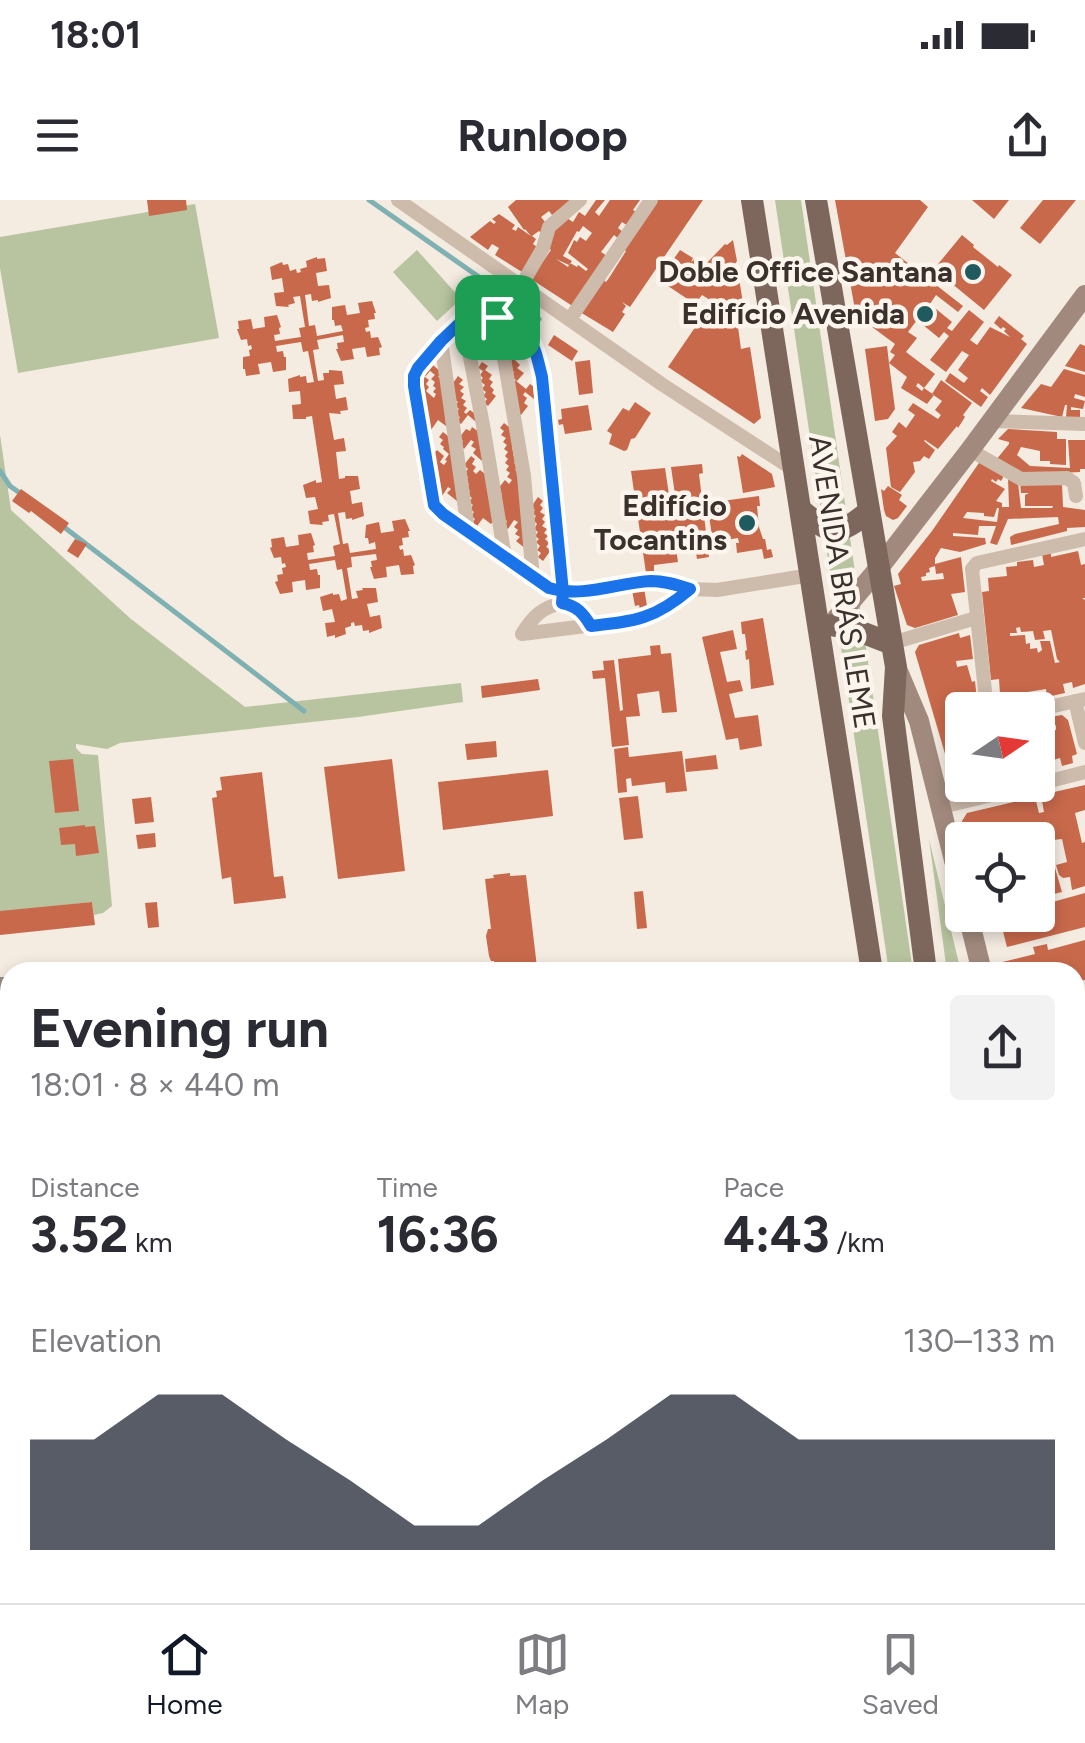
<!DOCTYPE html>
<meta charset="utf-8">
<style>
:root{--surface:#fff;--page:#f2f2f3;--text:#2b2b33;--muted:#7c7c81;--line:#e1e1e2;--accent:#111827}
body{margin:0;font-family:Figtree,sans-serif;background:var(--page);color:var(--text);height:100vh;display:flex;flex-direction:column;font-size:38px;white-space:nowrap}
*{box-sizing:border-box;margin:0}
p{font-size:32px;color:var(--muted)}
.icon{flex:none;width:55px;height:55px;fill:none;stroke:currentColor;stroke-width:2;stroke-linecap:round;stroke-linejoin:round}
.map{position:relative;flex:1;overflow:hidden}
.details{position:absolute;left:0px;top:762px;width:1085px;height:642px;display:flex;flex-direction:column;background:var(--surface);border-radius:30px 30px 0 0;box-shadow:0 5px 15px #0003}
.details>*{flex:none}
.needle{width:65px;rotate:77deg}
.controls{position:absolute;left:945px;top:492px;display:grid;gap:20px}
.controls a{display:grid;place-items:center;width:110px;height:110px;border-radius:10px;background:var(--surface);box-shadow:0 5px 15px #0003;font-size:50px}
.pin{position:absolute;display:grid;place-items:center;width:85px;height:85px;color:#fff;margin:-42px;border-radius:20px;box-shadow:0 5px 15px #0006}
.round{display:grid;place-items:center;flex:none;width:105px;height:105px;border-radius:10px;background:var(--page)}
.overview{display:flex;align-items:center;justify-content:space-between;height:170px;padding:0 30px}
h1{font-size:55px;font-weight:700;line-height:75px}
.figures{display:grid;grid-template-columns:repeat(3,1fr);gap:15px;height:170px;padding:10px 30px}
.figures div{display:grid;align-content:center}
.figures b{font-size:50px;font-weight:700}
.figures small{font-size:28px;font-weight:400}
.figures p{font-size:28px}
.chart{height:280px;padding:20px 30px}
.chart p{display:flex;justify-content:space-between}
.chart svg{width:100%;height:180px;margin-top:10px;fill:var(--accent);opacity:.7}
.status{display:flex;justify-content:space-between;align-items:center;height:70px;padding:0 50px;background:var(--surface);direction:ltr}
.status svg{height:28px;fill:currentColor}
header{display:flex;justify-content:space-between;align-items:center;height:130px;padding:0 30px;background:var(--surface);font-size:45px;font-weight:700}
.dock{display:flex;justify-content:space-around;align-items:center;height:140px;border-top:2px solid var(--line);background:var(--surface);font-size:28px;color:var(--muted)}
.dock a{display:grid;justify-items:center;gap:5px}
.dock .active{color:var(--accent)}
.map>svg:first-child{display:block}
.green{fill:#b8c4a0}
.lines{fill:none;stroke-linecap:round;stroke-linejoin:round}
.stream{stroke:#7fb0b2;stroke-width:5}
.taxiway{stroke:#988e86;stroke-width:40}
.building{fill:#c8694b;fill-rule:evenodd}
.street{stroke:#cdbbac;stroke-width:14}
.secondary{stroke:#a18a7d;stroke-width:20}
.primary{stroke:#7d675c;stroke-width:22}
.route-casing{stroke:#fff;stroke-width:20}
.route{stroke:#1a73e8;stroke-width:12}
.poi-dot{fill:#1f5a5e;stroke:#fbf5ee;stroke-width:4}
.labels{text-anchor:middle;stroke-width:9;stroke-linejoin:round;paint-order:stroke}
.poi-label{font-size:30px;font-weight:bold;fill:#3b302b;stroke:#fbf5ee;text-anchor:end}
.street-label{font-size:30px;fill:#3b302b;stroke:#fbf5ee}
</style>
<div class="status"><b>18:01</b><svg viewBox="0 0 49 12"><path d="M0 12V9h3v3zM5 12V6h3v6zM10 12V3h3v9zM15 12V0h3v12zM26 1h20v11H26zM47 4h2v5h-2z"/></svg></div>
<header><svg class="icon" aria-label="menu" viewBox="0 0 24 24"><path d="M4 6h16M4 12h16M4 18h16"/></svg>Runloop<svg class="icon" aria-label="share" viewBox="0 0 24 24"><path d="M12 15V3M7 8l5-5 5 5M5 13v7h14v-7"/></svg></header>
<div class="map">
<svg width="1085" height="1403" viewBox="0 0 1085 1403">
<rect width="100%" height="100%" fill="#f4ebe1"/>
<path class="green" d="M775 0H801L913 772H889Z
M195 4 219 138 18 173 0 68V37Z
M417 50 461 99 437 121 393 72Z
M0 235 11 310 131 419 245 507 461 483 463 502 358 517 120 543 107 549 76 544V548L82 554 98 555 112 706 103 713 94 715 92 702 0 712Z
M929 639 961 772H947Z
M10 1110V1236H7L0 1173V1111Z"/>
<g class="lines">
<path class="stream" d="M369 0 539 119
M0 271 10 286 24 296
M60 324 304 511"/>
<path class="taxiway" d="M0 797H10
M0 1063 10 1062"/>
</g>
<path class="building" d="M147 0H186L187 10 149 16Z
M516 0H572L552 15 549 11 541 17 546 23 541 33 539 31 532 36 536 39 533 44 537 47 522 72 495 55 499 48 492 44 488 50 470 37 490 21 494 24 496 22 492 19 499 14 515 25 512 29 516 31 518 27 531 36 525 29 524 30 508 7Z
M596 0H605L595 12 599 16 610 0H640L633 10 636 12 628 26 622 22 618 28 623 32 619 39 614 35 601 52 607 56 574 107 531 79 551 50 547 47 551 35 564 16 573 22 579 12 585 16ZM583 26 592 33 586 41 580 37 577 42 574 40 568 53 588 69 586 71 578 65 577 67 570 63 568 67 556 59 569 65 572 61 563 56 577 31 579 32Z
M655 0H703L630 107 622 102 626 106 622 112 625 114 613 132 580 112 602 79 606 82 609 78 626 51 622 48Z
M835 0H920L928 7 895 53 963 106 958 112 936 95 930 104 952 122 947 128 952 131 969 110 984 122 970 140 977 145 990 127 1010 137 1004 131 1006 129 1003 127 1001 129 994 123 999 116 1024 136 1021 139 1027 144 990 195 982 188 980 191 988 197 981 207 945 181 950 173 964 183 968 178 958 170 969 155 962 151 946 172 930 160 949 136 944 132 939 138 917 120 908 132 917 138 906 152 935 174 924 188 918 183 916 186 922 191 924 188 934 195 927 204 901 188 907 177 889 163 895 209 888 219 875 221 865 149 887 146 889 163 895 155 890 152 895 144 856 115Z
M972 0H1009L994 19Z
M1043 0H1076L1040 44 1020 28Z
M962 35 974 45 973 47 998 67 999 65 1012 75 984 110 934 69Z
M733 40 737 61 729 72H738L743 103 735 105 741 149 750 147 761 218 754 224 668 167 696 126 695 122 710 100 702 95 695 104 659 80 667 70 672 73 679 64 673 60 680 50 693 58 691 62 695 59 702 64 701 69 725 44 727 45Z
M317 57V59L325 58 327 71 316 73 318 86 329 85 331 98 318 102V100L312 101 311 94 305 95 309 126 315 125 317 136 343 131 341 125 335 126 334 120H332V107L345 105 347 115 360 113 358 103 372 101 376 113H374L375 119 368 120 369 127 365 128 366 132 370 131 371 138 378 137 382 147 379 148 380 155 367 157 365 147 352 149 354 159 341 161 336 149H338L337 143 344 142 343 135 317 140 319 149 313 150 318 181 324 180 323 173H329V170L342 171 344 184 334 185 336 199 346 197 348 210 340 211 341 214 329 213 334 240 344 238 346 251 336 252 339 279 345 278V276H358L360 289 350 291 352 304 362 302 364 316 352 320V318L346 319 345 312 338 313 343 344 348 343 350 353 376 349 375 342 369 344 368 338H365L366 325 379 322 381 333 394 331 392 321 405 319 410 331H408L409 337 402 338 403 345 399 346 400 350 403 349 404 356 411 355 415 365 413 366 414 374 401 375 399 365 386 367 387 377 374 379 370 367H372L371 361 377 360 376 354 351 357 352 367 347 368 352 399 358 398 356 391 363 390 362 388H376L378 402 367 404 370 417 380 415 382 428 369 433V430L363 431 362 425 355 426 354 422 351 423V426L345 428 346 434 335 438V435L327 437 325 423 335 422 332 409 323 411 320 397 333 393V395L339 394 341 401 347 399 342 369 337 370 335 360 309 364 310 370 317 369 318 375H320V388L306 390 305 380 292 382 293 392 280 394 275 382 278 381 277 375 283 374 282 368 286 367 285 363 282 364 281 357 274 358 270 348 272 347 271 339 284 337 286 347 299 345 298 335 311 333 315 345 313 346 314 352 307 353 308 360 335 356 333 346 340 344 334 314 328 315 329 321 322 322 323 325 310 324 308 311 318 309 315 297 306 298 303 285 316 280V283L322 282 312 216 306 217V219H293L292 205 301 204 300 191 289 192 288 179 300 175V177L306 176 307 183 314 182 308 151 303 152 301 142 276 146 277 152 283 151 284 157H286V170L273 172 271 162 258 164 260 174 246 176 245 169H243V157L250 156 249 150 252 149 251 145 248 146 247 139 241 140 237 129H239L238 121 251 119 253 129 265 127 264 117 277 115 281 127 279 128 280 134 274 135 275 141 301 137 299 128 305 127 300 96 293 97 295 103 288 105 289 107 276 106 274 93 284 92 282 78 272 80 270 67 282 62 283 65 288 64 290 71 296 69 297 73 301 72 300 69 307 67 306 61Z
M554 135 578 151 572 161 548 145Z
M1080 144 1085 146V172L1065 166Z
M509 145 514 149 512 152 518 156 515 160 520 165 517 168 524 173 517 181 511 176 514 172 510 170 512 166 509 164 512 160 507 155 506 149Z
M590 160 593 193 579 195 575 162Z
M482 162 488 166 485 170 492 175 489 179 493 182 490 186 494 190 492 193 496 196 488 206 484 203 487 199 483 196 486 192 482 189 485 185 480 181 483 178 480 175 483 171 478 168Z
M433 165 442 173 438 177 444 180 446 226 438 220 431 230 426 226 429 222 424 219 428 215 424 212 426 208 422 205 425 201 421 198 424 194 420 191 423 187 419 184 423 179 418 176 425 168 430 171 425 177 429 180 426 184 429 187 426 191 434 198 436 194 433 192 436 188 433 186 435 182 431 179 435 175 429 170Z
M1064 169 1085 175V197L1075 194 1074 198 1085 201 1083 209 1071 207V210H1080V217H1066L1067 205H1065L1062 217 1021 208 1041 184 1051 187Z
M458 176 463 180 459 184 464 187 460 191 464 194 461 198 466 201 463 205 467 208 464 212 466 214 470 210 479 217 476 222 468 215 461 224 457 221 460 217 455 214 459 209 455 206 458 202 454 199 452 193 455 189 451 186Z
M515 180 526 189 530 184 536 188 533 191 538 195 534 199 525 192 523 195 527 198 524 203 528 206 521 215 516 212 519 208 515 205Z
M941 180 972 203 963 215 965 217 958 228 957 226 938 249 925 240 924 241 935 250 929 259 924 256 920 261 913 262 915 272 900 292 891 287 886 248 897 236 892 232 899 222 906 228 915 215 908 210 913 203 938 219 941 215 935 210 942 201 932 194Z
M635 202 651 213 635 238 631 239 627 250 624 251 609 244 612 234 607 231 623 208 629 211Z
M588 205 592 230 565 234 563 224 559 225 558 220 562 219 561 209Z
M504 223 513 230 514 237 511 241 515 244 512 249 515 251 513 255 517 259 514 263 519 266 515 270 520 273 517 277 521 280 518 284 522 287 518 291 523 294 526 349 516 341 520 337 515 334 518 330 514 327 518 322 514 320 508 329 504 326 507 321 502 318 499 298 502 294 497 290 505 280 509 284 512 280 507 277 510 273 506 270 509 266 505 263 508 259 505 256 508 252 504 249 507 245 503 242 506 238 501 235 504 231 500 228Z
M472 227 482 234V261L473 253 476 249 471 246 474 242 471 240 464 249 460 245 463 241 459 238 466 229 470 231Z
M1008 229 1057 232V239H1066V265L1050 264V261H1040V251L1021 247 1017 255 1030 266 1070 268 1068 240H1085V269H1080V272L1019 275 996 260 1009 244V242L998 239Z
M443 232 453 240 460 296 457 301 447 293 451 289 448 287 442 296 437 292 441 287 434 278 438 274 433 271 435 268 431 265 435 260 431 257 437 250 444 256 440 262 444 265 447 261 445 260 449 254 443 249 444 247 440 244 443 240 439 237Z
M742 254 772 274 775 287 743 293 737 256 740 257Z
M471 256 475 259 472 264 476 267 473 271 476 274 480 270 489 277 495 319 491 324 483 318 477 326 472 323 475 319 471 316 474 312 470 309 473 305 469 302 472 298 467 294 470 291 466 288 469 284 465 281 468 277 464 274 468 269 464 265Z
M981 260 1004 276 1001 281 998 279 996 282 992 279 991 281 1005 289 996 301 1002 303V307H1009L1008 278 1018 283 1021 308H1052L1053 306H1025V295L1029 293H1021L1020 282 1062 284 1063 307 1085 310V327L1067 328V331L1011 345 1010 337 1015 334 1059 324 1058 317 1008 319 997 345 990 343 996 326H979L978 335 953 333V336L985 338 986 344 960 352 941 348 935 358V364L961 357 965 392 951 394 958 415 915 428 907 425 894 386 901 384 898 374 932 331ZM997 308H999L997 322 963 318 967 312 984 313V316L994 317ZM935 366 936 374 943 373 944 379 922 381 921 377 926 376V373L930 372 929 368Z
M702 264 703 273 699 274 709 357 697 359 694 339 675 342 678 362 654 365V372L646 373 631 271 665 268 672 315H678L671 267Z
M888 286 902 295 899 300 907 306 898 318 893 320 886 316 884 310 881 289 884 291Z
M21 289 69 323 61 334 31 311 29 313 12 301Z
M759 296 760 306H757L759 327 763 339H765L767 350 771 349 773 357 764 359 762 349 737 353 736 343H739L738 338 713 342 707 303Z
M538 297 543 301 540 305 543 308 540 312 545 315 542 319 545 322 542 326 547 329 544 333 548 336 545 339 549 343 546 347 551 350 543 361 538 357 541 353 537 350 540 346 536 342 539 339 535 336 538 332 534 329 537 324 533 320 536 316 532 313 535 310 531 307Z
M75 339 87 344 78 358 67 351Z
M1078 351 1081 365 1085 364V398H1082L1085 400V484L1073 488 1072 482 1063 484 1065 493 1047 497 1046 489 1028 492 1030 501 1017 504 1015 496 1007 497 1006 493 1000 494 999 479 991 480 982 392 989 391 988 378 1007 376 1006 367 1017 366V362L1033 360 1034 367 1044 365 1042 354 1051 353V357ZM1020 427 1021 432 1033 431 1035 440 1045 439 1043 431 1051 430 1057 459 1060 462 1055 463 1050 441H1040L1042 450 1038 453 1037 448 1030 449V443L1026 444 1025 435 1010 436V433H1017L1016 428Z
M644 388 648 412 641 413 639 405 635 406 632 390Z
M763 418 774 485 751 489 749 459 746 460 745 451 747 450 745 434H742L741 422Z
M733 430 737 449 720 452 727 482 740 480 743 491 729 494 735 518 758 515 762 546 740 550 738 538 726 540 702 437Z
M959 433 960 438 970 435 973 459 956 461 957 467 967 465 972 482 975 481 978 510H962V585H972L973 588 956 591 915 452 919 445Z
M660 445 661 454 671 453 677 512 662 513 659 491 637 494 640 516 626 517 629 545 612 547 605 478 593 479 592 471 604 470 603 461 614 460 620 511 623 510 618 459 651 455 650 446Z
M538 479 540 490 482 498 481 486Z
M1062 515 1068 520 1077 554 1072 556 1073 563 1062 566 1060 558 1053 560V563L1038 564V520L1044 519 1047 531 1056 530V525L1052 526 1050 517Z
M496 541 497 557 467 560 465 544Z
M628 547 629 557 682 551 687 591 666 593 665 582 632 586 631 578 626 579 627 592 618 593 614 549Z
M716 555 718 569 686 572 685 559Z
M73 559 79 611 55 613 49 561Z
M392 559 405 671 338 679 324 567Z
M548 570 553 616 443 630 438 582Z
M262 572 274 677 283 676 286 698 234 704 231 677 222 679 212 598 217 597 216 591 222 590 220 577Z
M1085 585V610L1075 613 1082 643 1085 642V686L1072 690 1070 677 1063 678 1059 675 1056 665 1067 662 1062 639 1053 640 1049 625 1039 628 1042 646 1048 644 1062 692 1038 698V640H1033L1030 630 989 640H967L962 621 967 613 1035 597 1039 613 1044 612 1041 595Z
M638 596 643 638 624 640 619 598Z
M151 597 154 622 135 624 132 599Z
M85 625V627L95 626 99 653 76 656 75 644 61 645 59 628Z
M155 633 156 647 138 649 136 635Z
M510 673V676L526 675 537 767 496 772 494 761H491L489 756 486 736 488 729H491L485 679 494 678 493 675Z
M643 691 647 728 637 729 634 692Z
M1085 693V727L1007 747 999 716 1038 715V706Z
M92 702 95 725 0 735V711Z
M157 702 159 727 148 728 145 703Z
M1085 740V780L1075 782V772H996L994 764 1035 754 1033 747 1047 744 1048 750Z
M1084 801 1085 839 1075 842V804Z
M10 852V1010L0 1011V854Z
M1085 857V878L1075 880V859Z
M1085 884V907L1075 910V886Z
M1085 914V945L1075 947V917Z
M1085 953V977L1078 978 1075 976V955Z
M1085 978V1013L1075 996V993L1081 991V979Z
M1081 1114 1085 1139V1276L1075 1278V1115Z
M1075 1376H1077L1080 1392H1085V1403H1048L1047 1395H1075Z
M43 1395H179L180 1403H44Z
M243 1395H320V1397L301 1400V1403H244Z"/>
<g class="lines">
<path class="street" d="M398 0 663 185 794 270
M521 86 543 48 549 27 580 0
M497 117 524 276 533 378
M570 119 651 0
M463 121 483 225 505 357
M441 141 468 330
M991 221 1085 224
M970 250 1021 279 1067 278 1074 283 1076 296
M562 403C577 406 583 413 591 426
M522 434C533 416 543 407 562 403L563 392 542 177C540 167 538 155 535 146 526 122 489 107 467 119 456 125 445 136 437 146 426 159 414 169 413 186L433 300 443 314 533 378 549 388 563 392 605 390 653 381 671 383 690 389 717 390 811 375
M522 434 641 419 671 406 690 389
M892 443 976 418
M1075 501 1085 543
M987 510 972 369 977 363 1085 339
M1035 510 1085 499
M1038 584 1085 572
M942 607 1033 585
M1075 850 1085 848"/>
<path class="secondary" d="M821 429 831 425 879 368 970 250 1085 95
M897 469 919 521 962 692
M968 715 982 772
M1075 1031 1085 1047"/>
<path class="primary" d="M752 0 872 772
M816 0 896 467 893 516 926 772
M800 309C831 336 838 337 869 311
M831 425 856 430 892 444
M968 1395 969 1403
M1013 1395 1014 1403"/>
</g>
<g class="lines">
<g class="route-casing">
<path id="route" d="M497 117 481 115 462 121 441 141 418 168 414 176V186L434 305 443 314 549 388C585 398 616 383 651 381 665 381 677 385 690 389 655 419 636 421 591 426 583 413 577 406 562 403L563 392 542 177C534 144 532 129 497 117"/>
</g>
<use href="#route" class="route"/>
</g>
<g class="poi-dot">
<circle cx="973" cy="72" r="10"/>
<circle cx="925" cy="114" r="10"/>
<circle cx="747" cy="323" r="10"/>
</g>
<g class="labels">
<g class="poi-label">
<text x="953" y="82">Doble Office Santana</text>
<text x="905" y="124">Edifício Avenida</text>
<text x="727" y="316">Edifício<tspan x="727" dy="34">Tocantins</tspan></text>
</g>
<g class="street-label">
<text transform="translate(842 382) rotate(81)" y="10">AVENIDA BRÁS LEME</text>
</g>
</g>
</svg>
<div class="controls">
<a><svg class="needle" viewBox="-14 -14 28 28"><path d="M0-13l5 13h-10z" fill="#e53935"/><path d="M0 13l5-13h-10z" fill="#7c7c81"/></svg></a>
<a><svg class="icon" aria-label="locate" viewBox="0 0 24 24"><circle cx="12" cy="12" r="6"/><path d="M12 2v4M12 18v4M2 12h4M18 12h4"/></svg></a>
</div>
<div class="pin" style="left:497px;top:117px;background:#1e9e55"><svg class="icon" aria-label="arrive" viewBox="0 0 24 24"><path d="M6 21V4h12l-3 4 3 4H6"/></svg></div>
<section class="details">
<div class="overview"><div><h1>Evening run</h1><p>18:01 · 8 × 440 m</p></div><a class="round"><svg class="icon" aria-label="share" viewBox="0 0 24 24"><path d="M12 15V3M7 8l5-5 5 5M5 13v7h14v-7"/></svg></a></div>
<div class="figures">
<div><p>Distance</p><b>3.52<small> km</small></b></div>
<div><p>Time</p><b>16:36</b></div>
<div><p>Pace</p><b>4:43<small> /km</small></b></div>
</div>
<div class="chart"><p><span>Elevation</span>130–133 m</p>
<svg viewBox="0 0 160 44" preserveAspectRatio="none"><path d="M0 44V17L10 17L20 6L30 6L40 17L50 27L60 38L70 38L80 27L90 17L100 6L110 6L120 17L130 17L140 17L150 17L160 17V44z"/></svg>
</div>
</section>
</div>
<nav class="dock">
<a class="active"><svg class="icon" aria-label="home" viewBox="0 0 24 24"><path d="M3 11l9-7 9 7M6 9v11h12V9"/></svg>Home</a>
<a><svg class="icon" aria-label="map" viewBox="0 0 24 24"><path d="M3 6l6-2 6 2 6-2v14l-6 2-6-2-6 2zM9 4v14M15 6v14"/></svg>Map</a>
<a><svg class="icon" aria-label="saved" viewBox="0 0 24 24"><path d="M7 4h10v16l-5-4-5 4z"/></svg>Saved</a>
</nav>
